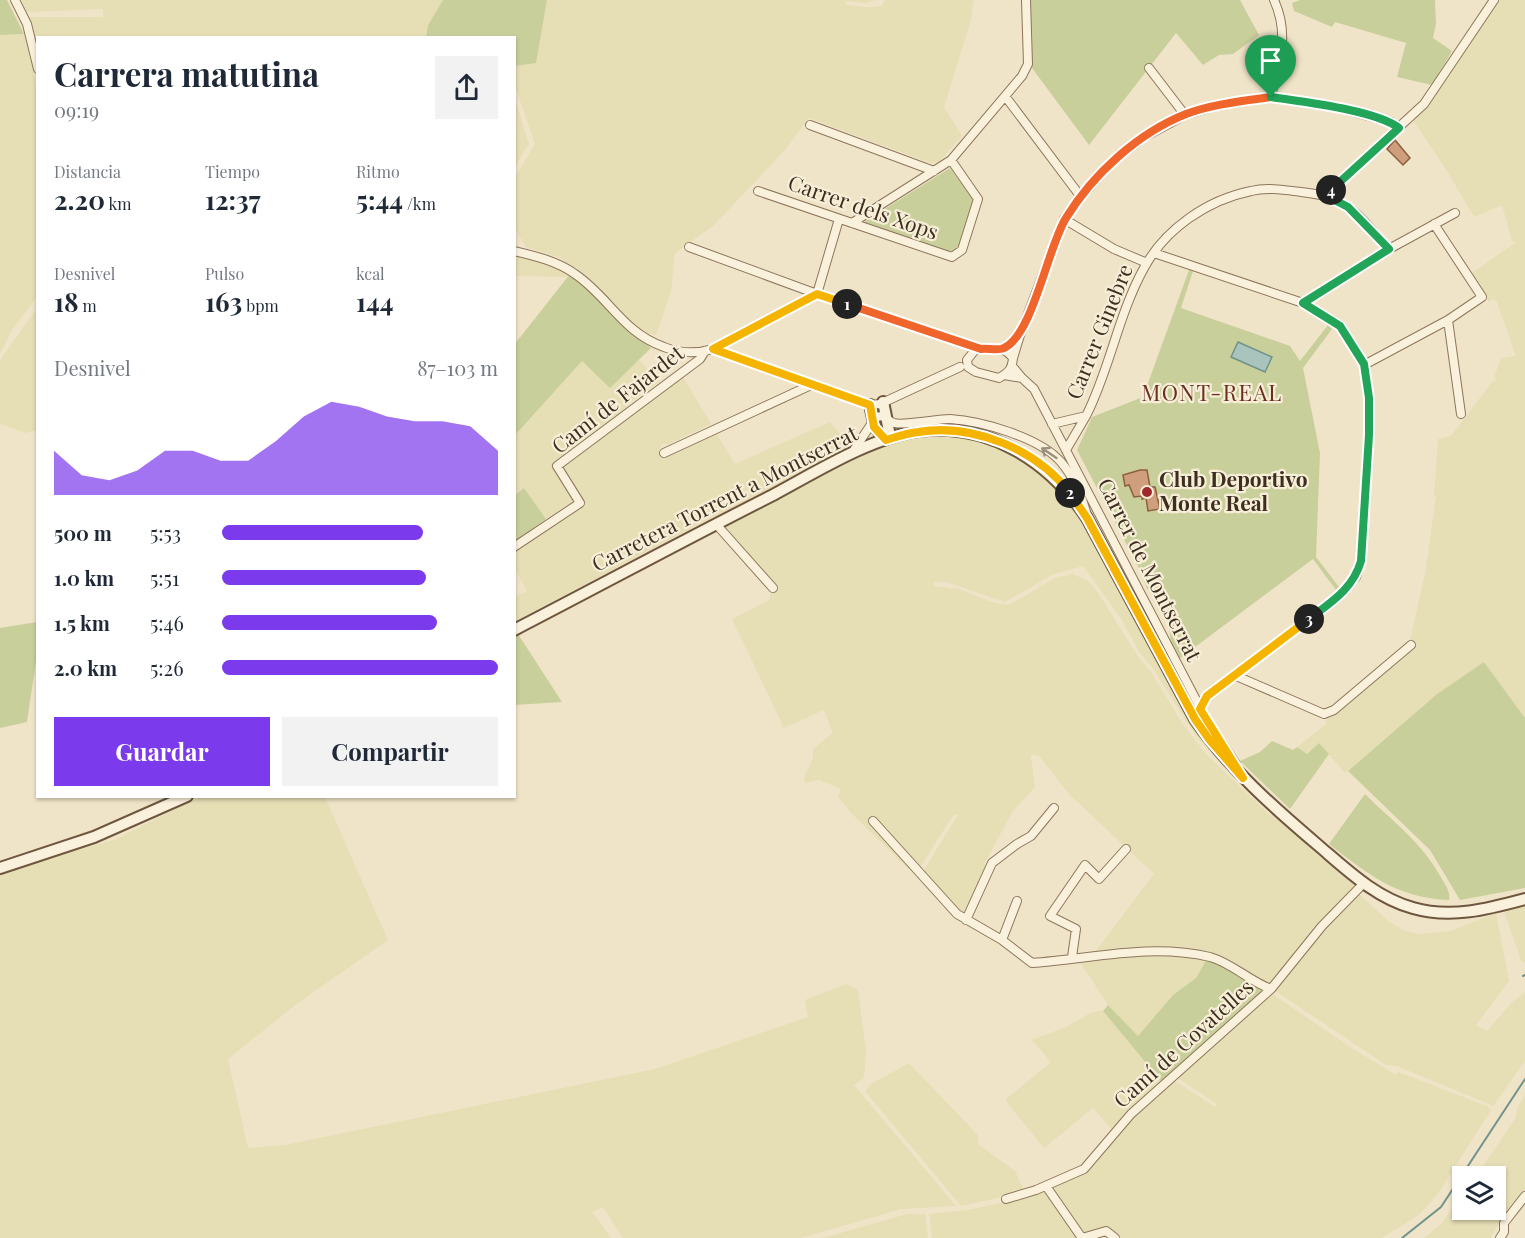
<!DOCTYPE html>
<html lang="es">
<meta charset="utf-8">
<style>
:root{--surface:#fff;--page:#f2f2f3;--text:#1f2937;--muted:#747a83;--accent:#7c3aed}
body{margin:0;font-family:"Playfair Display",serif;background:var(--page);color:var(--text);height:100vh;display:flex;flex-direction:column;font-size:22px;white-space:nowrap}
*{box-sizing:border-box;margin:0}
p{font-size:20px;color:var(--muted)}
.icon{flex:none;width:33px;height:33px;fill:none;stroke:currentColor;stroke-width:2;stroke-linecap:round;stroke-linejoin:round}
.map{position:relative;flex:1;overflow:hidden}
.side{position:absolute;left:36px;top:36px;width:480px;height:762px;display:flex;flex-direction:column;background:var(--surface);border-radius:0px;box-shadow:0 2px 4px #0004}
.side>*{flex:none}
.tools{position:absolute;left:1452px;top:1166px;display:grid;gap:12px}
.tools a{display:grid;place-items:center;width:54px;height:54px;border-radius:0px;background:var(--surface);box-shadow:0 2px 4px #0004;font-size:30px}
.pin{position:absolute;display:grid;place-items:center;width:51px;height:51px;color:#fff;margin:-62px -26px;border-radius:50% 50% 50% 0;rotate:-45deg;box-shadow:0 0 6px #0007}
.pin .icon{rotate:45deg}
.km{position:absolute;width:30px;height:30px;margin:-15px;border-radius:50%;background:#222;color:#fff;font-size:16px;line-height:30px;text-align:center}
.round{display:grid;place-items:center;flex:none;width:63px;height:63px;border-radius:0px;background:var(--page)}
.head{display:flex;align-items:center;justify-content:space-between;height:102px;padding:0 18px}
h1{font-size:33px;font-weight:700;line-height:45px}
.stats{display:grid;grid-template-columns:repeat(3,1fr);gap:9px;height:102px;padding:6px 18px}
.stats div{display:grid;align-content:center}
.stats b{font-size:26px;font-weight:700}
.stats small{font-size:16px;font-weight:400}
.stats p{font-size:16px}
.chart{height:168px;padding:12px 18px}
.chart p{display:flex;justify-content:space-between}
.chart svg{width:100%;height:108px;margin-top:6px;fill:var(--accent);opacity:.7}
.primary-button{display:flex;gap:12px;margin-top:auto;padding:12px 18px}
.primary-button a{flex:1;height:69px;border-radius:0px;background:var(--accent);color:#fff;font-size:24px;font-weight:700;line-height:69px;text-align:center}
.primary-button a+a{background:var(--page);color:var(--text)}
ul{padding:0 18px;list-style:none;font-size:20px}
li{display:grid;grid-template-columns:96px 72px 1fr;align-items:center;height:45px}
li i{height:15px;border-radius:8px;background:var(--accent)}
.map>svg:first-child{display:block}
.farmland{fill:#e6deb5}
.green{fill:#c9cf9b}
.water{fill:#a9c4bc;stroke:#6f938a;stroke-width:1.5}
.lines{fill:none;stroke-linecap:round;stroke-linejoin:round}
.stream{stroke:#6f938a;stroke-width:2}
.building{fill:#cf9f7d;stroke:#8d5f41;stroke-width:1.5}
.minor-casing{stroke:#8d765c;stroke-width:10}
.secondary-casing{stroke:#6f573f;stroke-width:14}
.minor{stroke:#faf1dc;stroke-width:8}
.secondary{stroke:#faf1dc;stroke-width:10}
.oneway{stroke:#9c907e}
.split-1-casing{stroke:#fff;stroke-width:12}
.split-2-casing{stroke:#fff;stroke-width:12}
.split-3-casing{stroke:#fff;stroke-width:12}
.split-4-casing{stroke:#fff;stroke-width:12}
.split-5-casing{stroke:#fff;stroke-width:12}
.split-1{stroke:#f0652b;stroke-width:8}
.split-2{stroke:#f5b400;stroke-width:8}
.split-3{stroke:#f5b400;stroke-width:8}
.split-4{stroke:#22a559;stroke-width:8}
.split-5{stroke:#22a559;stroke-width:8}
.poi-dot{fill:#9e2a2b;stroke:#f7eed8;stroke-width:2}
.labels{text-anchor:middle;stroke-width:4.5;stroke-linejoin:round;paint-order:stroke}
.street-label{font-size:21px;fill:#3d2e20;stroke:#f7eed8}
.poi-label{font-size:21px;font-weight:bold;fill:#3d2e20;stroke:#f7eed8;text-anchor:start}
.neighbourhood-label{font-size:22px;letter-spacing:1.5px;fill:#6b2e1e;stroke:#f7eed8}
</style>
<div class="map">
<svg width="1525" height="1238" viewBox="0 0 1525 1238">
<rect width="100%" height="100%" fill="#f0e4c8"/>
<path class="farmland" d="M22 0H443L428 25 426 37 38 38 37 53 29 17H103V9L27 12Z
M547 0H876L866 3 846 1V5L869 7 882 6 885 0H974L971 20 944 107 962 136 939 162 931 163 809 118 785 150 713 226 675 253 671 292 656 335 646 333 630 322 582 272 558 257 526 247 515 229 514 179 535 144 515 86V66L536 62Z
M1497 0H1525V718L1484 662 1437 694 1345 773 1319 743 1307 754 1297 747 1326 724 1327 718 1337 713 1412 650 1415 646 1410 640 1425 574 1436 496 1434 495 1438 439 1451 436 1492 382H1495L1496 378 1494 377 1501 358 1516 356 1497 302 1493 299 1489 302 1472 273 1515 243 1512 241 1502 205 1474 217 1447 171 1413 120 1429 104 1462 52 1491 13Z
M24 34 31 57 38 100 37 297 12 330 0 354V35Z
M515 99 529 144 515 166 514 99Z
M514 251 553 265 570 274 567 277 515 276Z
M37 308V430L25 433 0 424V360Z
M583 360 609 387 639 360 660 381 627 405 628 409 554 464 576 499 546 519 524 488 515 495 514 435Z
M683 377 711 424 669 444H662L659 450 661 455 668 456 692 441 716 433 735 464 830 422 853 449 707 520 515 621V597L527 591 515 569V553L583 506 563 471 565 464Z
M926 436 964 438 993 446 1029 465 1063 495 1099 547 1166 676 1197 727 1222 760 1217 759 1195 735 1152 667 1140 653 1120 617 1083 566 1054 574 1005 602 946 582H934V586L959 589 995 603 1009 605 1055 578 1072 574 1087 580 1097 591 1137 655 1152 673 1182 723 1206 754 1271 816 1275 813 1320 855 1357 884 1318 923 1270 987 1224 959 1201 953 1136 948 1095 952 1154 874 1069 794 1040 757 1032 754 1031 757 1035 787 1013 811 984 864 987 865 997 856 1030 835 1047 812 1053 806 1056 808 1031 840 1025 839 995 862 969 916 959 913 922 873 958 815 954 814 915 875 852 814 837 796 841 792 839 788 819 780 805 783 804 777 813 758V749L833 733 824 710 784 728 732 619 769 600 771 592 716 531 862 454 891 443Z
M202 796 325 797 388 940 298 1003 228 1059 248 1148 285 1145 655 1069 808 1017 805 1000 846 984 858 990 866 1050 864 1078 854 1085 956 1206 901 1209 801 1238H623L603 1207 592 1212 611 1238H0V872L114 840Z
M1358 893 1387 920 1403 930 1418 934 1451 931 1496 913 1509 981 1476 1025 1487 1031 1512 1002 1525 992V1061L1493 1106 1397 1066 1386 1065 1274 990 1302 951Z
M1525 904V962L1522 963 1503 909Z
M1121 953 1179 956 1207 959 1196 978 1173 995 1138 1036 1108 1005 1078 959Z
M1271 993 1347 1045 1396 1075 1398 1072 1487 1106 1491 1110 1439 1192 1419 1215 1382 1238H1117L1108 1227 1083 1236 1050 1188 1079 1173 1128 1121 1172 1079 1215 1107 1217 1104 1176 1077Z
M1103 1011 1161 1081 1112 1130 1093 1108 1044 1148 1005 1100 1051 1062 1032 1040 1066 1027 1092 1012Z
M909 1063 975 1132 978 1136V1144L1015 1171 1025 1192 961 1206 865 1091 871 1084Z
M1525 1094V1190L1500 1221 1491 1238H1424L1440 1225 1462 1196V1209H1496V1176H1476L1515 1119 1518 1107Z
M1046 1189 1080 1238H932L929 1214 968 1210 1005 1202Z
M907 1214H925L928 1238H823Z"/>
<path class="green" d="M0 0H7L24 34 0 35Z
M443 0H547L536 63 515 66 514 38 426 37 428 25Z
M1029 0H1240L1259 35 1233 54 1219 55 1203 65 1176 33 1089 145 1032 68Z
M1300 0H1435L1436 24 1433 38 1452 51 1432 85 1397 77 1406 43 1335 22 1332 27 1294 11 1292 3Z
M950 168 973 200 959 245 954 251H946L864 222Z
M1189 270 1193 271 1181 308 1290 346 1300 361 1328 325 1332 329 1303 368 1320 453 1316 557 1339 587 1336 590 1313 559 1179 659 1172 656 1167 603 1161 596 1147 589 1140 570 1077 450 1092 417 1143 397Z
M570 274 588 289 622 325 651 348 610 388 582 361 515 435 514 345Z
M524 488 546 519 515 541V495Z
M37 622V654L27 722 0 728V628Z
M518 634 562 702 515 705V636Z
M1484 662 1525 718V888L1460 900 1430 850 1348 771 1437 694Z
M1272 741 1293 750 1297 747 1307 754 1319 743 1329 754 1290 809 1240 761 1260 752Z
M1365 794C1393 822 1423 843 1442 879 1446 886 1451 893 1449 900 1397 898 1369 875 1329 844Z
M1207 959 1216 962 1266 991 1161 1081 1103 1011 1108 1005 1138 1036 1173 995 1196 978Z"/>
<path class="water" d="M1238 342 1272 357 1265 372 1231 357Z"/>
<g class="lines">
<path class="stream" d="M1523 976 1525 975
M1402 1238 1441 1207 1525 1079"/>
</g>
<path class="building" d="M1395 140 1410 158 1403 165 1387 149Z
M1140 470H1147L1150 487H1155L1160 509 1148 511 1146 498 1142 499V496L1134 497 1129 485 1125 486 1123 475Z"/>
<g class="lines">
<g class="minor-casing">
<path id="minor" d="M15 0 27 24 38 69
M1149 68 1185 115
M1005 96 1081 197
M1271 97C1279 61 1290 35 1274 0
M810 125 934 171
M758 191 952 257 962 250 978 199 951 160
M1325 195 1424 104 1494 0
M1064 219 1114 249 1147 263
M852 223 951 160 1022 76 1028 64 1026 0
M689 247 817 294 981 349
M514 251C535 256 557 261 575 274 609 297 622 332 664 347 681 354 696 354 713 349L870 405 880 404 960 367
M1154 253 1303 303 1340 325 1355 348 1364 365 1369 398V435L1361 561 1356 577 1333 601 1207 696
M1303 303 1389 249 1455 213
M1448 320 1461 414
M1020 335 1064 219 1081 197 1112 162 1144 137 1185 115 1216 106 1271 97 1334 107 1391 122 1399 128
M713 349 817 294 839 219
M984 349C997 349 1005 347 1013 358 1012 369 1009 372 999 378L976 372 968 367 967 360 975 350Z
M1003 349 1020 335 1013 358
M1364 365 1448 320 1482 297 1434 224
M1004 375 1022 378 1012 366
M1022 378 1034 389 1205 717 1236 764
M1086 416C1110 369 1118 315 1144 268 1165 229 1207 200 1251 191 1267 187 1285 190 1301 192 1318 194 1333 196 1348 207 1363 217 1376 236 1389 249
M1052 424 1086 416 1066 450
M664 453 811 385
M852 453 876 417 882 416C887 418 890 422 894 423 902 426 937 419 950 419 981 421 1039 437 1061 462 1073 476 1083 498 1087 516
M716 524 773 588
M514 547 580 503 557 466 700 359 705 351
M1234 675 1324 714 1334 710 1411 645
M873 821 957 914 1002 940 1032 963C1092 959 1149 943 1210 957 1232 963 1249 981 1271 989
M966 920 992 863 1017 844 1031 836 1054 808
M1002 940 1017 901
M1072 957 1076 929 1050 916 1085 865 1099 879 1126 849
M1046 1186 1082 1238 1106 1231 1115 1238
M1006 1199 1036 1190 1084 1169 1131 1114 1271 989 1322 926 1364 883
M1500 1238 1504 1232V1223L1525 1196"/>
</g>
<g class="secondary-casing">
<path id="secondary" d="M883 402 889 431 886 439
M870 405 875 427 886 439
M514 630C601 585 686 539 773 495 816 472 870 438 918 431 989 422 1049 461 1087 518L1195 719C1229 768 1273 807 1319 846 1347 870 1376 898 1413 908 1451 919 1488 909 1525 899
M0 868 94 837 187 796"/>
</g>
<use href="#minor" class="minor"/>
<use href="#secondary" class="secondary"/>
</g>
<defs><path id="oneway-shaft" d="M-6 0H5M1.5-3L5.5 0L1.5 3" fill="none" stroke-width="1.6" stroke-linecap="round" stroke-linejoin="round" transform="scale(1.5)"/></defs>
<use class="oneway" href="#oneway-shaft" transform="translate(1049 453) rotate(-146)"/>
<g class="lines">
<g class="split-1-casing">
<path id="split-1" d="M847 304 981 349C988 348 998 351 1004 348 1033 335 1048 246 1066 218 1093 174 1138 133 1186 114 1213 104 1243 101 1271 97"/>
</g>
<g class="split-2-casing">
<path id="split-2" d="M847 304 817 294 713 349 870 405 874 427 886 440C896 437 907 433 918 432 973 423 1036 449 1070 493"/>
</g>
<g class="split-3-casing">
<path id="split-3" d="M1070 493 1087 518 1195 719 1209 739 1243 778 1200 709 1207 696 1309 619"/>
</g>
<g class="split-4-casing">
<path id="split-4" d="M1309 619C1331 602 1353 589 1361 561L1369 435V398L1364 364 1340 326 1303 303 1389 249 1348 207 1325 195 1331 190"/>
</g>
<g class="split-5-casing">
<path id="split-5" d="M1271 97C1303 102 1375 110 1399 128L1331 190"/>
</g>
<use href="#split-1" class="split-1"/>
<use href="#split-2" class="split-2"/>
<use href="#split-3" class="split-3"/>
<use href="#split-4" class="split-4"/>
<use href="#split-5" class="split-5"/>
</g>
<circle class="poi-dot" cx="1147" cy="492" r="6"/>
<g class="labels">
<g class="street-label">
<text transform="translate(863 208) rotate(19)" y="7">Carrer dels Xops</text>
<text transform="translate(1100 332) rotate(-68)" y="7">Carrer Ginebre</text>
<text transform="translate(618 400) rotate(-38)" y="7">Camí de Fajardet</text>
<text transform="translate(725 499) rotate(-27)" y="7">Carretera Torrent a Montserrat</text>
<text transform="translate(1149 570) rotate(63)" y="7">Carrer de Montserrat</text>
<text transform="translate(1184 1044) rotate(-42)" y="7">Camí de Covatelles</text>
</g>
<g class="poi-label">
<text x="1159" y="487">Club Deportivo<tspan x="1159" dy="24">Monte Real</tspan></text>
</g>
<g class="neighbourhood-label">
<text x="1212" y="401">MONT-REAL</text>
</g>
</g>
</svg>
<div class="tools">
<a><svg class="icon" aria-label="layers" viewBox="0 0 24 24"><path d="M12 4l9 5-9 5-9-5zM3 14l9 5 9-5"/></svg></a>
</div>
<div class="pin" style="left:1271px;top:97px;background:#1e9e55"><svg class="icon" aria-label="arrive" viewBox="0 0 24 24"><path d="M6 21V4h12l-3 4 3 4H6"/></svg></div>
<b class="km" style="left:847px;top:304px">1</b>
<b class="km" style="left:1070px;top:493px">2</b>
<b class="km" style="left:1309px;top:619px">3</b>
<b class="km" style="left:1331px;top:190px">4</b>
<section class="side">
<div class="head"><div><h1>Carrera matutina</h1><p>09:19</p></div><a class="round"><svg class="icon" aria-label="share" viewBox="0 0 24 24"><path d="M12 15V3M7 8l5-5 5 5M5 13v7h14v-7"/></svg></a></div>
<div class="stats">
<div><p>Distancia</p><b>2.20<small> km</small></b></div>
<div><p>Tiempo</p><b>12:37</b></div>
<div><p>Ritmo</p><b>5:44<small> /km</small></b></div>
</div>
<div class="stats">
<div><p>Desnivel</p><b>18<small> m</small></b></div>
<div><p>Pulso</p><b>163<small> bpm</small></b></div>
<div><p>kcal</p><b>144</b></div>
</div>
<div class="chart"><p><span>Desnivel</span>87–103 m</p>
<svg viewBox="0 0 160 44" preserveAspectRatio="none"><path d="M0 44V26L10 36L20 38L30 34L40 26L50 26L60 30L70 30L80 22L90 12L100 6L110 8L120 12L130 14L140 14L150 16L160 26V44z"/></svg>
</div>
<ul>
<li><b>500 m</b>5:53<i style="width:73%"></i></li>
<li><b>1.0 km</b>5:51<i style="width:74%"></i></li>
<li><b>1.5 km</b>5:46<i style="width:78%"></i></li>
<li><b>2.0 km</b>5:26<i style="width:100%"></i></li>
</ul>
<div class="primary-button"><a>Guardar</a><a>Compartir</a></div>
</section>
</div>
